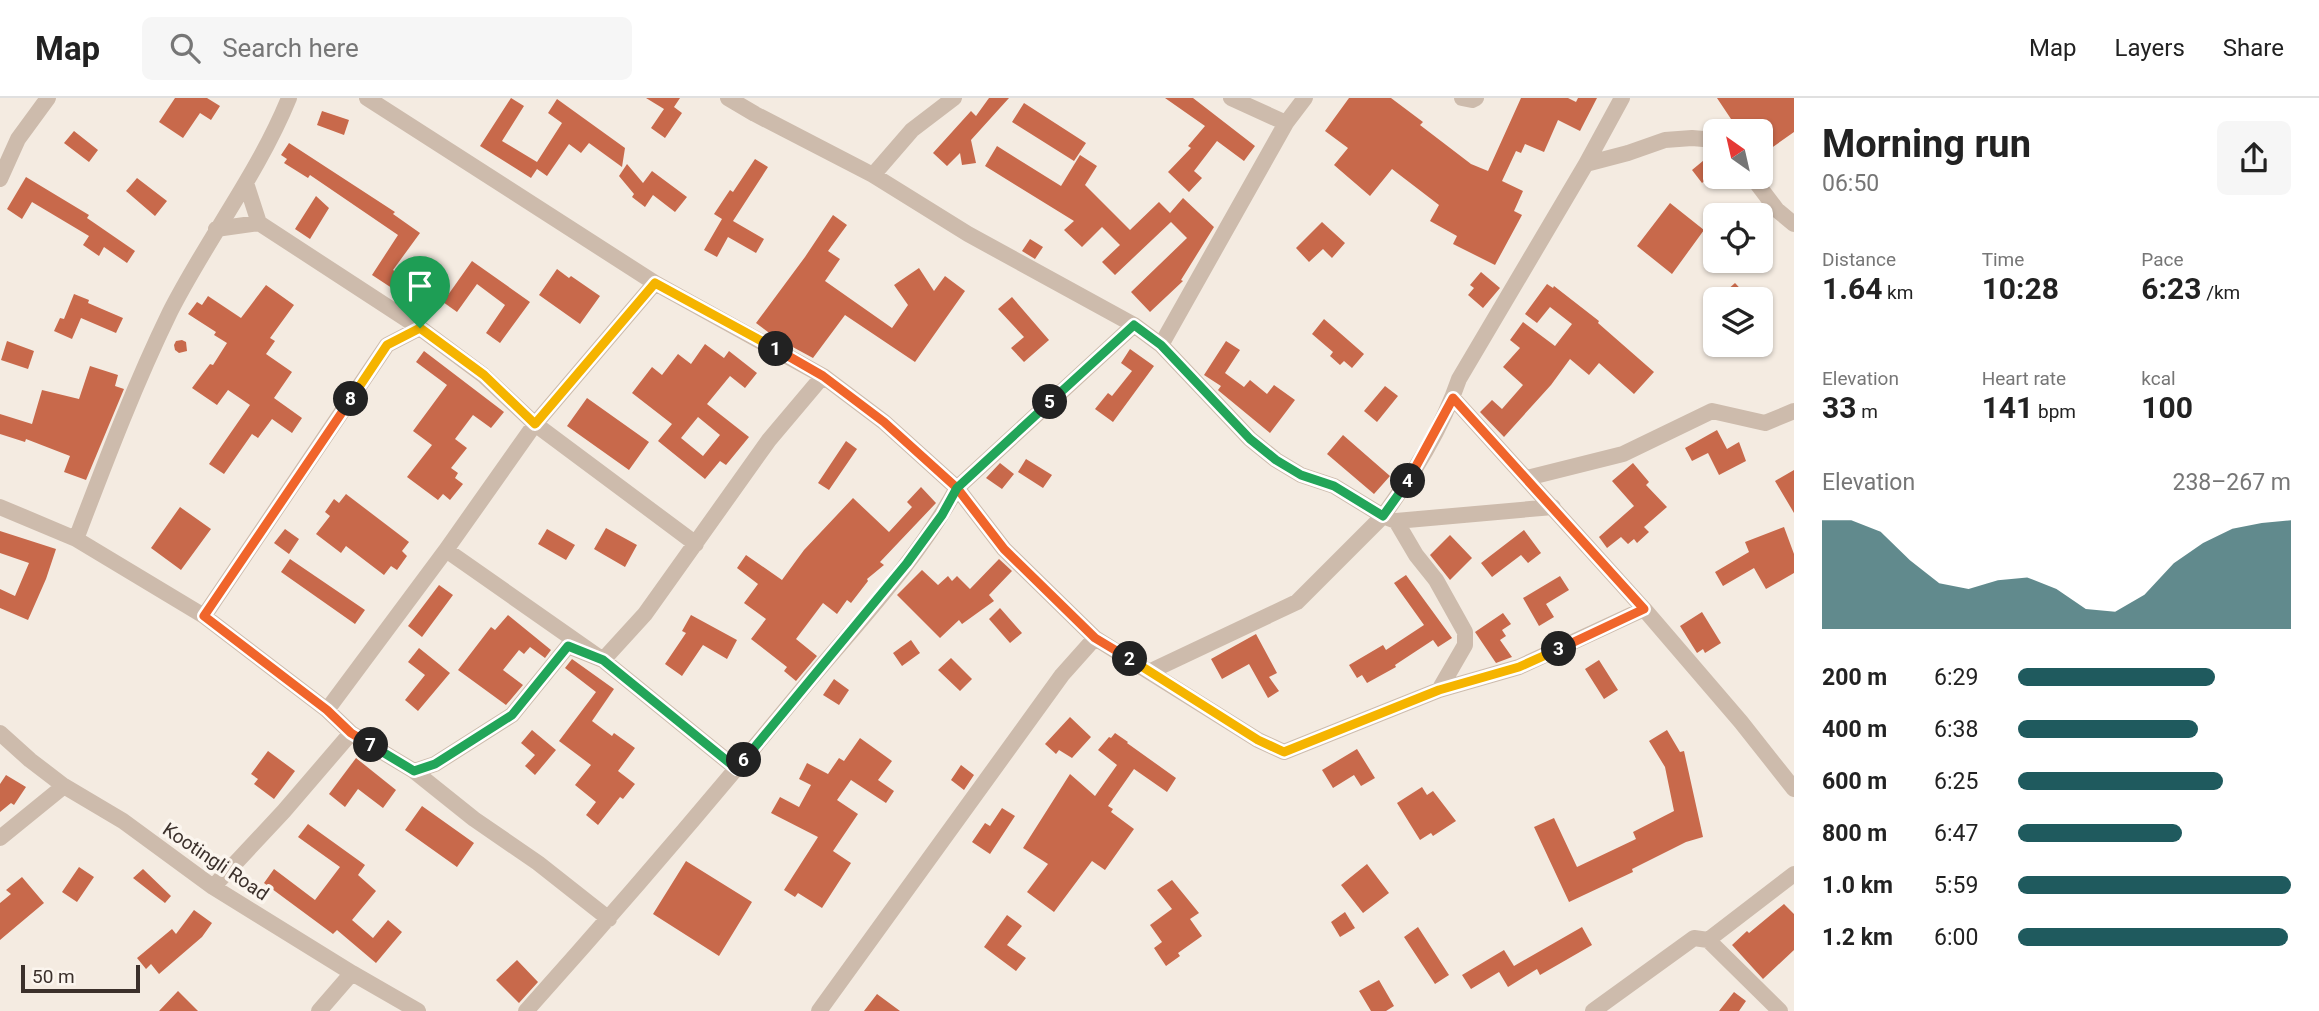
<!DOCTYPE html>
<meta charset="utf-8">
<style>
:root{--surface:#fff;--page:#f6f6f6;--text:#222;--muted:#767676;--line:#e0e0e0;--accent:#1f5a5e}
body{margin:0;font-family:Roboto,sans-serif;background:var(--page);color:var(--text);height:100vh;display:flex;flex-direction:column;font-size:26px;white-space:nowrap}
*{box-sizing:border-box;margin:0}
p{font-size:23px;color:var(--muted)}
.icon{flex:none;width:38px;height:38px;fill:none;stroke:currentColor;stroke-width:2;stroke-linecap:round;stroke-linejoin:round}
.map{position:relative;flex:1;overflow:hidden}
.side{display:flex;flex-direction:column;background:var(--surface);width:525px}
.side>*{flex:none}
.needle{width:46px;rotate:326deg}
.buttons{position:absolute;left:1703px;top:21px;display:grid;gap:14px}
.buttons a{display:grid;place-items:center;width:70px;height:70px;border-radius:10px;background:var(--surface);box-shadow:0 2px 5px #0004;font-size:35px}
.scale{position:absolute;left:21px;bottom:18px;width:119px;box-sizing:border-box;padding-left:7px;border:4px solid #3b302b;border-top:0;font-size:19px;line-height:24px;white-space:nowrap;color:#3b302b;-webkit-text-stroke:5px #fbf5ee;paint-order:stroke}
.pin{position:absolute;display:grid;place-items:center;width:60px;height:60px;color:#fff;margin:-72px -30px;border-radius:50% 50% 50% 0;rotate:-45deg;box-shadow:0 0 7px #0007}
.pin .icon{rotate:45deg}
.km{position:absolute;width:35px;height:35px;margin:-18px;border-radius:50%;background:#222;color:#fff;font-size:19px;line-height:35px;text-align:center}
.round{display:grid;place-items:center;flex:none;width:74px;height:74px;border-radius:10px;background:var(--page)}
.overview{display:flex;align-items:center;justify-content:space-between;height:119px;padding:0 28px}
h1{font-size:38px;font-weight:700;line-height:52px}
.metrics{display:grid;grid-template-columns:repeat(3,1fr);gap:10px;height:119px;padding:7px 28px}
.metrics div{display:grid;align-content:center}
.metrics b{font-size:30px;font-weight:700}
.metrics small{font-size:19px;font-weight:400}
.metrics p{font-size:19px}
.chart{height:196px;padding:14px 28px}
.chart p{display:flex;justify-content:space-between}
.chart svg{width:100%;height:126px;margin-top:7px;fill:var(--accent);opacity:.7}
ul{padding:0 28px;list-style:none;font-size:23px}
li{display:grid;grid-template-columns:112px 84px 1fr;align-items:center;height:52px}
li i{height:18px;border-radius:9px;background:var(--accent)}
header{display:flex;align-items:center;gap:42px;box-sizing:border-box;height:98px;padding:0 35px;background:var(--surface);border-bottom:2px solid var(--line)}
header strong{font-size:33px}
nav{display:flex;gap:38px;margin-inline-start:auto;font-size:24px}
.search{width:490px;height:63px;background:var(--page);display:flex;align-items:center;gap:18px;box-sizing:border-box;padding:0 24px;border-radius:10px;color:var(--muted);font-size:26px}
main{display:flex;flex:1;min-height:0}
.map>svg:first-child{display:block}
.building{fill:#c8694b;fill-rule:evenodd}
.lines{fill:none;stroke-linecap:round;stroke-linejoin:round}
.minor{stroke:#cdbbac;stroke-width:16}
.split-1-casing{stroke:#fff;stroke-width:14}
.split-2-casing{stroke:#fff;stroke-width:14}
.split-3-casing{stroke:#fff;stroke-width:14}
.split-4-casing{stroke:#fff;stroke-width:14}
.split-5-casing{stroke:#fff;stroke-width:14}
.split-6-casing{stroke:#fff;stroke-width:14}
.split-7-casing{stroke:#fff;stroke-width:14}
.split-8-casing{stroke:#fff;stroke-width:14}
.split-9-casing{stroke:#fff;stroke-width:14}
.split-1{stroke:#f5b400;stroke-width:9}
.split-2{stroke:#f0652b;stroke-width:9}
.split-3{stroke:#f5b400;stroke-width:9}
.split-4{stroke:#f0652b;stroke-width:9}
.split-5{stroke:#22a559;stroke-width:9}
.split-6{stroke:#22a559;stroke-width:9}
.split-7{stroke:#22a559;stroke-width:9}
.split-8{stroke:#f0652b;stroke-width:9}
.split-9{stroke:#f5b400;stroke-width:9}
.labels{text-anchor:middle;stroke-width:7;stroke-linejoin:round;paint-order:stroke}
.street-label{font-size:19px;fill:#3b302b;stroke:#fbf5ee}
</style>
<header>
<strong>Map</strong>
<div class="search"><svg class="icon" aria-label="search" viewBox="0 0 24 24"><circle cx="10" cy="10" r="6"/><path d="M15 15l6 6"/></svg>Search here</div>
<nav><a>Map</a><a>Layers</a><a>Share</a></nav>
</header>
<main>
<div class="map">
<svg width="1794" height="913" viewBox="0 0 1794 913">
<rect width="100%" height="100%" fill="#f4ebe1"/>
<path class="building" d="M175 0H207L220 8 211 22 200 15 183 40 159 24Z
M511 0 524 8 502 43 537 64 562 25 548 15 557 1 625 50 622 69 589 45 581 55 569 46 547 78 537 71 531 80 480 48Z
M646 0H680L674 9 682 15 665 40 651 30 664 11Z
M989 0H1009L971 42 976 65 962 67 960 55 947 68 933 55 971 13 976 18Z
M1165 0H1193L1255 48 1244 63 1217 43 1194 73 1202 80 1189 94 1168 74 1191 50 1188 48 1205 28Z
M1349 0H1391L1423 24 1420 27 1471 66 1488 73 1521 0H1568L1576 4 1578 0H1597L1580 33 1558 22 1544 54 1525 46 1521 55 1516 53 1502 83 1523 93 1514 113 1522 117 1495 167 1453 146 1457 138 1430 123 1439 107 1392 71 1370 98 1334 67 1348 50 1325 33Z
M1717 0H1794V34L1760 58V33H1739Z
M1024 5 1086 45 1074 63 1012 24Z
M322 13 349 22 344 37 317 27Z
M74 33 98 52 89 64 64 45Z
M289 45 395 114 393 116 420 135 393 172 413 185 404 198 372 177 398 137 310 77 308 80 284 65 287 61 281 57Z
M997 48 1061 88 1080 57 1097 68 1085 87 1130 132 1159 104 1170 115 1183 100 1214 129 1181 182 1183 183 1150 214 1131 194 1187 140 1171 124 1115 177 1102 164 1120 147 1102 129 1082 149 1064 132 1074 123 985 68Z
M1715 53V74L1702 85 1692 72Z
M755 61 768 69 733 123 764 141 756 155 728 139 717 159 704 152 722 121 714 116 730 92 733 94Z
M627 66 643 85 652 73 687 99 675 114 653 97 645 109 632 99 634 96 619 78Z
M26 79 89 117 87 120 135 153 127 165 104 149 99 158 83 147 89 138 32 104 22 121 7 111Z
M137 80 167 103 155 118 126 93Z
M316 98 329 110 310 141 295 131Z
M1670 105 1704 132 1672 176 1637 148Z
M833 117 847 127 828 153 840 161 825 183 892 230 908 207 894 187 919 170 934 193 945 178 965 193 915 264 845 217 813 260 776 240 756 225 805 159Z
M1322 124 1345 145 1332 160 1323 151 1309 164 1296 150Z
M1030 141 1043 149 1035 161 1022 153Z
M472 163 530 204 500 245 486 235 505 207 477 186 457 214 443 204Z
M557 171 569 180 571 178 600 198 580 226 539 197Z
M1481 174 1500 190 1483 210 1468 197 1474 190 1470 187Z
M1735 185 1750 201H1717Z
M1547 186 1553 190 1554 188 1599 223 1598 225 1654 274 1634 296 1599 265 1589 277 1570 261 1551 287 1504 339 1480 314 1492 302 1502 311 1523 287 1503 269 1520 250 1510 242 1523 224 1555 248 1572 226 1550 209 1537 225 1525 216Z
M266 187 294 207 270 240 275 243 266 256 292 274 274 300 302 320 292 335 272 321 258 340 252 336 224 376 209 366 250 307 228 292 217 307 192 290 210 266 213 267 227 245 214 237 216 234 188 216 197 204 202 207 208 198 241 220Z
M74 196 89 202 88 205 123 220 116 235 81 220 72 241 54 233 60 220 64 221Z
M1012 199 1049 242 1024 264 1011 250 1024 239 998 211Z
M1324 221 1364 256 1352 270 1344 263 1340 267 1330 258 1333 254 1312 236Z
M182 242 186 244 187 253 179 255 175 252 174 247 176 243Z
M7 243 34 253 28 271 1 262Z
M1226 243 1240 252 1225 275 1244 289 1250 282 1267 296 1274 287 1295 302 1270 335 1219 293 1218 292 1221 288 1204 277Z
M705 246 724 260 729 253 757 275 745 290 730 278 707 306 749 339 726 367 720 363 705 381 658 343 672 326 632 295 652 269 662 277 678 256 691 266ZM698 319 720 337 703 358 681 340Z
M1130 251 1154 268 1113 324 1095 311 1108 295 1112 298 1132 273 1121 265Z
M424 253 504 314 491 330 473 317 455 341 467 350 451 370 458 375 455 380 463 386 450 402 443 396 438 402 407 379 432 347 413 333 447 287 416 264Z
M90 268 118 277 115 288 124 291 86 382 64 374 70 358 26 341 25 344 0 336V316L32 326 42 292 79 301Z
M1385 288 1398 298 1377 324 1364 313Z
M587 300 649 344 629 372 567 328Z
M1717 332 1727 351 1739 344 1746 363 1719 377 1708 355 1692 363 1685 350Z
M1343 337 1390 378 1374 396 1327 356Z
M846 343 857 351 829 392 818 385Z
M1026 361 1052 377 1043 390 1018 374Z
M1000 365 1014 376 1002 391 986 380Z
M1633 365 1649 384 1646 387 1667 409 1644 429 1649 434 1637 445 1634 441 1628 446 1621 439 1607 450 1599 439 1634 408 1612 383Z
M1794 372V415L1775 383Z
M921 389 936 405 880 464 884 467 867 481 868 483 851 505 847 502 837 516 823 505 796 541 817 558 796 583 784 573 787 569 751 541 766 521 744 505 758 486 737 470 746 457 782 482 804 452 853 400 889 434 912 409 907 404Z
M346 396 409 444 402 453 407 458 397 472 391 468 384 477 346 448 341 455 316 436 330 418 325 414 334 401 339 405Z
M180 409 211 431 181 472 151 450Z
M1784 429 1794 456V475L1766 491 1754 470 1723 488 1715 474 1749 454 1745 444Z
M606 430 637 447 625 469 594 451Z
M285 431 299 441 289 456 274 445Z
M547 431 575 447 566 462 538 446Z
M1524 432 1541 455 1528 465 1521 457 1492 479 1481 465Z
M0 433 56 451 46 481 28 522 0 510V491L15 498 29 465 0 455Z
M1450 437 1472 460 1450 482 1430 457Z
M290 461 365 512 355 526 281 474Z
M999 461 1012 473 989 497 994 503 962 526 959 522 940 540 897 497 922 472 938 487 948 478 952 483 957 478 970 491Z
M1406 477 1452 540 1438 549 1433 542 1395 567 1396 569 1367 585 1362 577 1357 580 1349 567 1383 547 1386 552 1424 527 1394 485Z
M1560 478 1569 492 1546 506 1554 519 1539 528 1523 500Z
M439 487 453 497 422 539 408 528Z
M1000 510 1022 535 1010 545 989 521Z
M1702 514 1721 545 1705 555 1703 551 1697 555 1680 528Z
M1503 515 1511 526 1502 532 1506 538 1500 542 1512 559 1496 565 1475 534Z
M508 517 551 552 545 560 530 549 524 556 519 552 503 572 523 587 506 607 458 572 491 529 495 532Z
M691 517 737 542 727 561 703 547 682 578 665 566 686 535 682 533Z
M1256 536 1277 575 1269 579 1279 593 1268 600 1249 566 1222 581 1211 561Z
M911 542 920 555 902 568 893 555Z
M419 550 450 575 418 613 405 602 425 577 408 564Z
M951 560 972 581 960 593 938 572Z
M572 561 614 591 592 623 612 638 614 635 635 650 618 673 635 686 623 701 620 699 598 727 586 717 596 704 575 687 591 667 559 643 596 594 565 570Z
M1599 562 1618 592 1604 601 1585 571Z
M834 581 849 592 839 607 823 597Z
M1070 619 1091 639 1072 660 1059 652 1056 656 1045 646Z
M532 632 556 652 535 677 525 668 535 657 521 645Z
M1667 632 1680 654 1684 653 1703 739 1686 744 1632 771 1633 774 1569 804 1534 729 1554 720 1577 769 1636 741 1633 734 1674 713 1665 669 1649 643Z
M1115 635 1128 644 1127 645 1176 680 1167 694 1134 671 1108 708 1113 711 1111 714 1134 731 1105 772 1092 763 1054 814 1027 794 1048 766 1023 750 1070 676 1095 698 1117 667 1098 652 1109 639 1111 640Z
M860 640 892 663 878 682 894 693 886 705 851 682 837 702 858 716 833 753 851 765 822 810 798 795 795 799 784 792 818 739 771 715 780 699 799 709 811 687 799 681 807 665 828 676 839 660 844 663Z
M1357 651 1375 680 1361 688 1354 677 1333 690 1322 672Z
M268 653 295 673 274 701 254 686 258 681 251 676Z
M356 660 396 692 383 710 358 691 345 709 329 696Z
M961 667 974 677 964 692 951 682Z
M6 677 26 689 14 707 11 705 0 714V686Z
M1422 689 1427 697 1433 693 1456 723 1433 738 1431 735 1420 742 1397 705Z
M422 708 474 745 457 769 405 732Z
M1002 710 1015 718 990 756 972 744 985 725 990 728Z
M308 726 365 767 358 777 376 793 352 822 373 840 388 822 402 834 376 865 337 832 333 836 264 785 274 771 315 802 340 769 298 739Z
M686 763 752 804 719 858 653 816Z
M1367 766 1389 795 1363 815 1341 787Z
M79 769 94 779 77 804 62 794Z
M143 771 171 798 165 805 133 780Z
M22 779 44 805 0 842V805L11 796 6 792Z
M1172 782 1199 815 1190 821 1202 838 1178 855 1180 858 1166 868 1154 850 1162 844 1150 827 1172 811 1157 792Z
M1784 806 1794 816V852L1763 881 1732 847 1747 833 1749 835Z
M194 812 212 825 202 839 159 876 151 866 146 871 137 860 172 831 176 836Z
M1345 814 1355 830 1340 839 1331 824Z
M1007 817 1022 828 1007 847 1026 860 1016 873 984 849Z
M1418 829 1449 877 1435 886 1404 839Z
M1582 829 1592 847 1540 877 1537 871 1508 889 1499 874 1471 891 1462 877 1504 852 1514 868Z
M517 862 538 884 519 905 496 882Z
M1379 882 1394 908 1386 913H1371L1359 893Z
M178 893 198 913H159Z
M1734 894 1746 903 1739 913H1719Z
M877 896 900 913H864Z"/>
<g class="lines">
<path class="minor" d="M367 0 655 185 823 278
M728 0 755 16 873 77 968 136 1134 227 1161 247 1250 341 1276 362 1301 377 1334 388 1383 418C1413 376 1442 331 1459 281L1586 66 1622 0
M1231 0 1286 25
M1462 0 1472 2 1476 0
M1586 66 1628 55 1665 42 1692 40 1715 42
M873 77 912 32 954 0
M1752 79 1777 112 1794 126
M0 81 18 41 48 0
M246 85 259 125 420 230 483 277 535 326 446 452
M216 131 259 125
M655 185 535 326 696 446
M1161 247 1286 25 1305 0
M1453 300 1644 511 1741 624 1794 691
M1527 380 1623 356 1712 313 1765 325 1794 313
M0 409 76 441 204 518 327 612 351 635 414 673 474 721 538 765 609 821
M1396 423 1553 409
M76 441C105 365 134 288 170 214 207 141 258 76 289 0
M204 518 387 247 420 230
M1151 573 1297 504 1383 418 1396 423 1416 457 1436 482 1465 534V547L1439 592
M327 612 446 452 603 562 737 671
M0 635 30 662 64 688 123 723 213 789 352 875 418 913
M414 673 435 666 512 617 568 548 603 562 645 516 769 342 823 278 884 324 957 390 1004 451 1095 540 1258 642 1284 654 1439 592 1519 569 1644 511
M0 740 64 688
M213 789 284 713 351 635
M1708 842 1780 913
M319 913 352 875
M526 913C623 805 717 695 809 583 861 521 918 461 957 390L1134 227
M819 913 1062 577 1095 540
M1593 913 1694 840 1708 842 1794 776"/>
</g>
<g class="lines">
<g class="split-1-casing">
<path id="split-1" d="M420 230 484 277 535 326 655 185 776 251"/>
</g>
<g class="split-2-casing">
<path id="split-2" d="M776 251 823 278 884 324 957 390 1004 451 1095 540 1130 561"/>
</g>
<g class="split-3-casing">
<path id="split-3" d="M1130 561 1258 642 1284 654 1439 592 1519 569 1559 551"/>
</g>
<g class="split-4-casing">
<path id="split-4" d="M1408 383 1453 300 1644 511 1559 551"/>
</g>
<g class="split-5-casing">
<path id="split-5" d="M1050 304 1134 227 1161 247 1250 341 1276 362 1301 377 1334 388 1383 418 1408 383"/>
</g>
<g class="split-6-casing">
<path id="split-6" d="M744 662 907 465 942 417 957 390 1050 304"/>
</g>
<g class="split-7-casing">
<path id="split-7" d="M371 647 414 673 435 666 512 617 568 548 603 562 737 671 744 662"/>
</g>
<g class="split-8-casing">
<path id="split-8" d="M351 301 204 518 327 612 351 635 371 647"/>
</g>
<g class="split-9-casing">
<path id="split-9" d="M351 301 387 247 420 230"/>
</g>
<use href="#split-1" class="split-1"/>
<use href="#split-2" class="split-2"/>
<use href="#split-3" class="split-3"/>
<use href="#split-4" class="split-4"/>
<use href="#split-5" class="split-5"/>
<use href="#split-6" class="split-6"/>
<use href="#split-7" class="split-7"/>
<use href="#split-8" class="split-8"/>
<use href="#split-9" class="split-9"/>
</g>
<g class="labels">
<g class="street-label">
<text transform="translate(216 763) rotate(34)" y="7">Kootingli Road</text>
</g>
</g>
</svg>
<div class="buttons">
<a><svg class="needle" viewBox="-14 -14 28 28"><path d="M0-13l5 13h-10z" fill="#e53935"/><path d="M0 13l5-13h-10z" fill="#767676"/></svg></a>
<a><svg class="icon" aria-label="locate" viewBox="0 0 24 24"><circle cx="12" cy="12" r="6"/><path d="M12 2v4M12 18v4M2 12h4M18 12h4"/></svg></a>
<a><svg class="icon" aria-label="layers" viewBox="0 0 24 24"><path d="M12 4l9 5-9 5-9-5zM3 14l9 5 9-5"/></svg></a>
</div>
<div class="scale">50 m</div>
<div class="pin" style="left:420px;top:230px;background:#1e9e55"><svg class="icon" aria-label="arrive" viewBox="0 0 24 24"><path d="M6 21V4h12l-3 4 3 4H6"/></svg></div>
<b class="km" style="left:776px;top:251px">1</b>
<b class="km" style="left:1130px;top:561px">2</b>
<b class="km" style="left:1559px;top:551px">3</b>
<b class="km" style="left:1408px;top:383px">4</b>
<b class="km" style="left:1050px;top:304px">5</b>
<b class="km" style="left:744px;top:662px">6</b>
<b class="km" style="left:371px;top:647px">7</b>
<b class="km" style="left:351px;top:301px">8</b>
</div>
<section class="side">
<div class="overview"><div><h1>Morning run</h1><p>06:50</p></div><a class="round"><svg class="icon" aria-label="share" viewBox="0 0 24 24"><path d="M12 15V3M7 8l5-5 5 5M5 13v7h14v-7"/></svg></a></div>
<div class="metrics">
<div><p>Distance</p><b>1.64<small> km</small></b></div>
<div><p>Time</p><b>10:28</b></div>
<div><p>Pace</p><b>6:23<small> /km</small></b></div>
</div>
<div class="metrics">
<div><p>Elevation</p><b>33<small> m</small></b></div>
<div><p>Heart rate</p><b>141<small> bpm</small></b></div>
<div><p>kcal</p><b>100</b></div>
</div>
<div class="chart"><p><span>Elevation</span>238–267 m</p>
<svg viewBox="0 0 160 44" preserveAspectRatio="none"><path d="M0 44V6L10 6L20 10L30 20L40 28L50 30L60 27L70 26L80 30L90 37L100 38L110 32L120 21L130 14L140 9L150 7L160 6V44z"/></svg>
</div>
<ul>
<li><b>200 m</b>6:29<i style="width:72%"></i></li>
<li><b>400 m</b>6:38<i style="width:66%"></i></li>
<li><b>600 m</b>6:25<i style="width:75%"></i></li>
<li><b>800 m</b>6:47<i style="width:60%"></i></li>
<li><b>1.0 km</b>5:59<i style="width:100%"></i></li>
<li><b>1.2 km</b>6:00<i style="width:99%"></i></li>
</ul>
</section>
</main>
